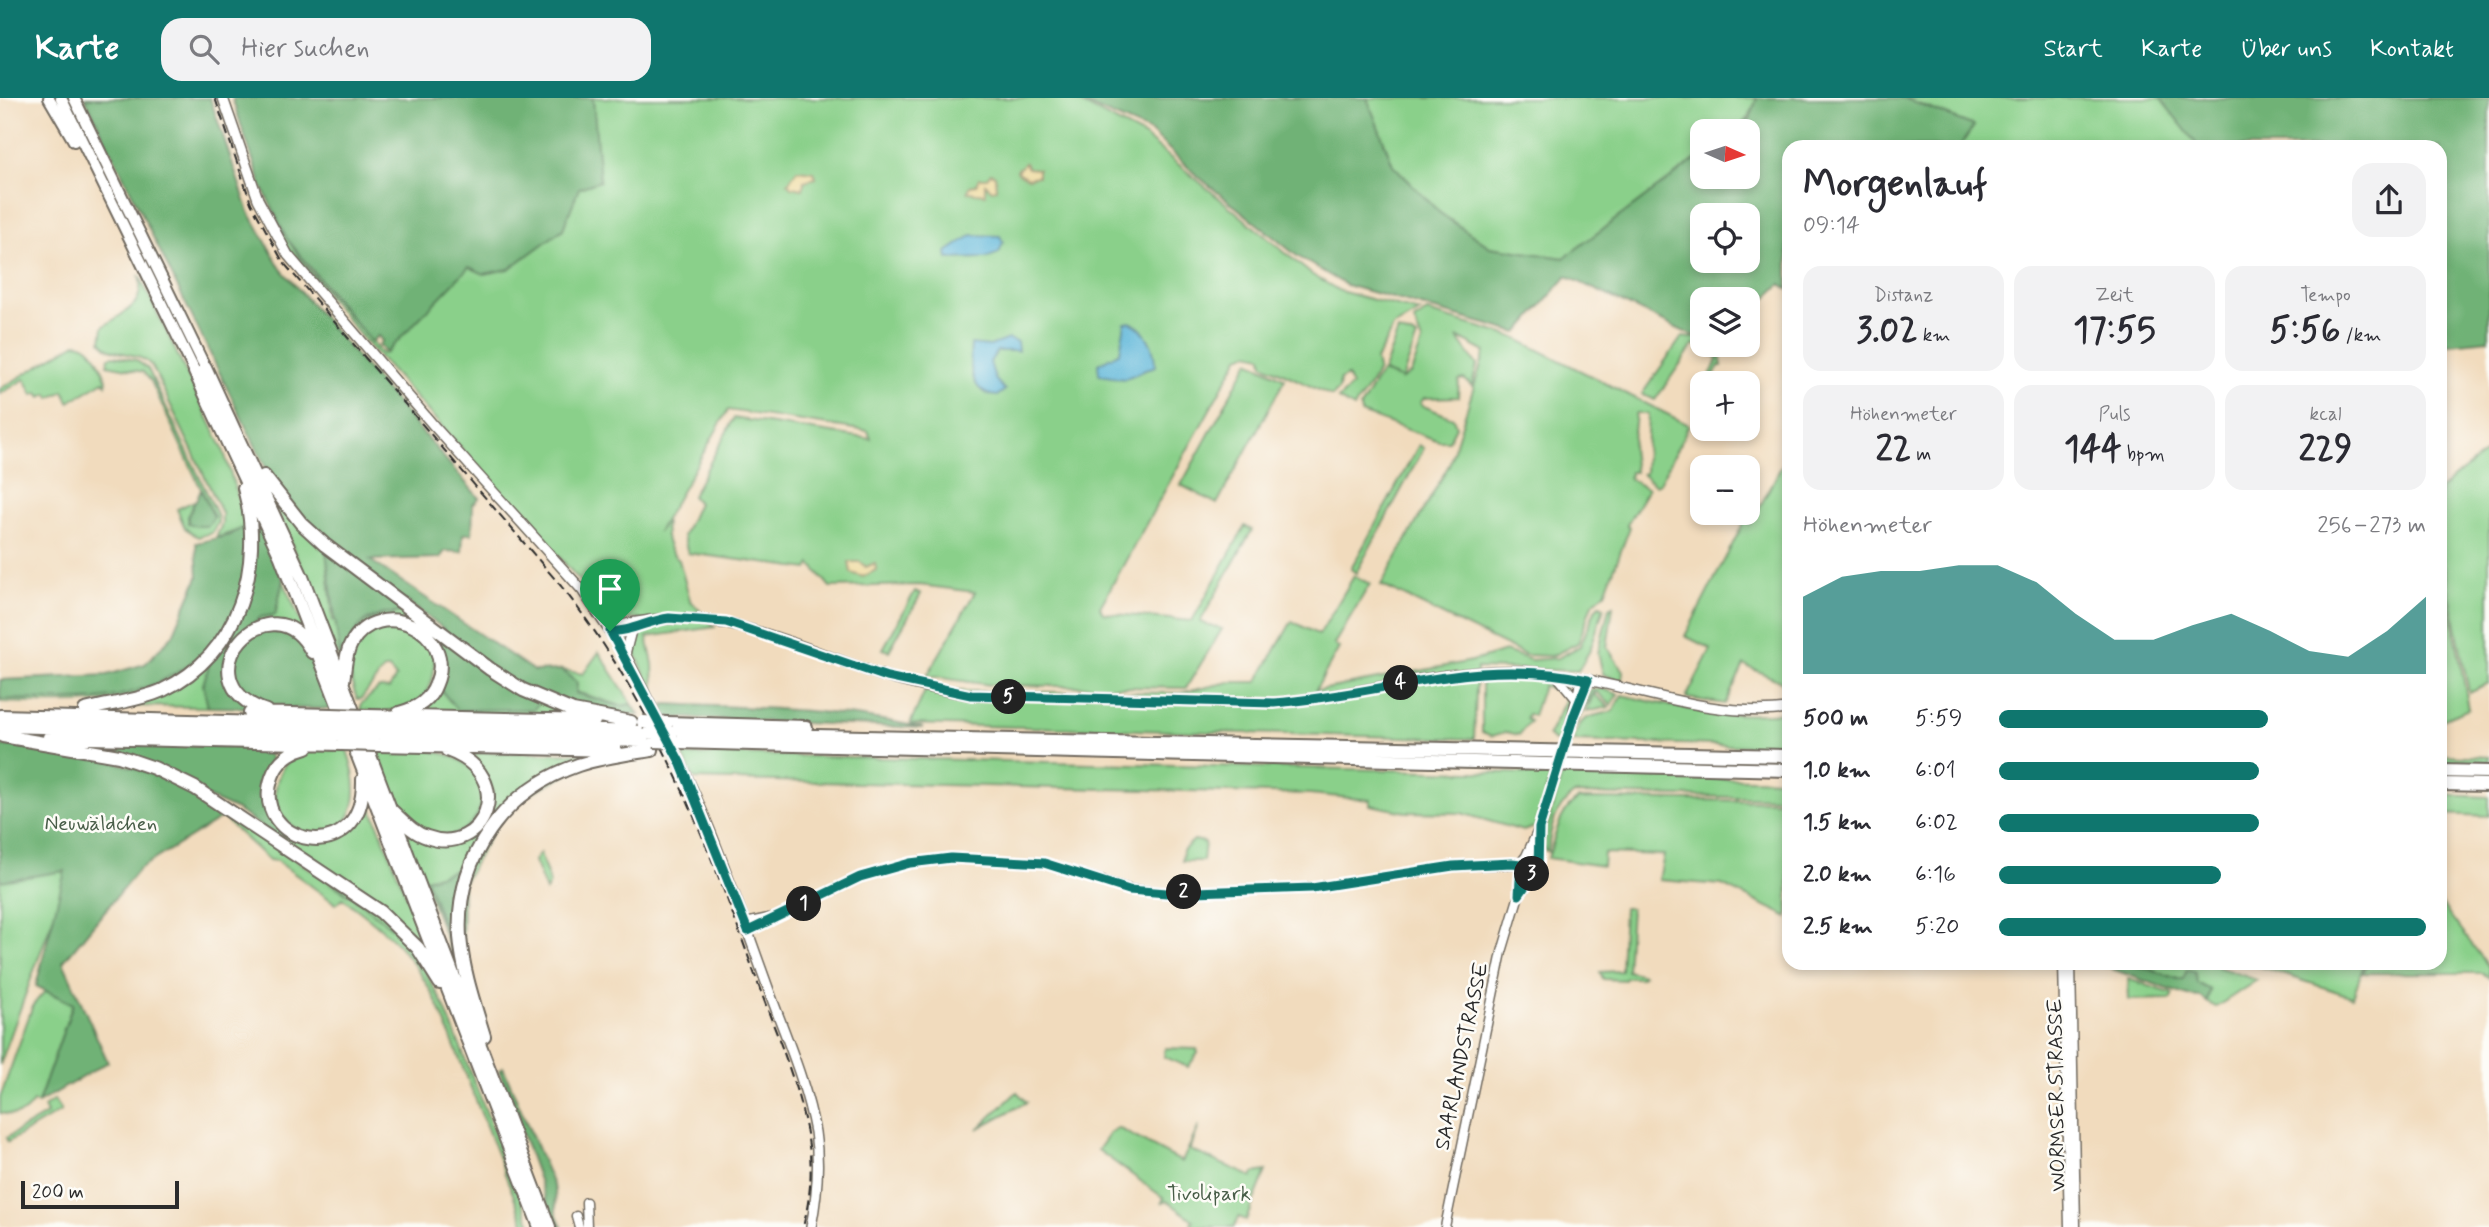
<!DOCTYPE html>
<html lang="de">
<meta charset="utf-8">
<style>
:root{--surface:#fff;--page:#f2f2f3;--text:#2b2b33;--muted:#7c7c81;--accent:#0f766e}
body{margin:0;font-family:Mynerve,sans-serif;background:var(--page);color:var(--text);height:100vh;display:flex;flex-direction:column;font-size:26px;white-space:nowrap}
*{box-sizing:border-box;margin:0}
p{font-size:23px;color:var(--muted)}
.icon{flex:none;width:38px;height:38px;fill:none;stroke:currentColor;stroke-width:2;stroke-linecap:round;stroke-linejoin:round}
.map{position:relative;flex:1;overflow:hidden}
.sheet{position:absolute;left:1782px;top:42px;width:665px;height:830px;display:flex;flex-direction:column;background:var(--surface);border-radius:21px;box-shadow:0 4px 10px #0003}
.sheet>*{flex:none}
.needle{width:46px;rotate:93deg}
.tools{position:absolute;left:1690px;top:21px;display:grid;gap:14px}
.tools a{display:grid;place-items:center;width:70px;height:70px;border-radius:14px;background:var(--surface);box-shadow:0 4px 10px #0003;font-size:35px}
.scale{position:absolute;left:21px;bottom:18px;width:158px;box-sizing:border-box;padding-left:7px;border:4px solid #2b2b2b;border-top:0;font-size:19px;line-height:24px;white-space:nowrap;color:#2b2b2b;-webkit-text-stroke:5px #fdfcf7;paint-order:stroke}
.pin{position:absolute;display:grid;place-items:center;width:60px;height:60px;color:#fff;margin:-72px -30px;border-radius:50% 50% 50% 0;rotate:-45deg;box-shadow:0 0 7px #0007}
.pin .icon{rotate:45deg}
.km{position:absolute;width:35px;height:35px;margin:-18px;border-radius:50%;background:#222;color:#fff;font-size:19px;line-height:35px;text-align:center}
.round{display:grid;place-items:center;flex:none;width:74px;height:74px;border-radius:21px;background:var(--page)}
.headline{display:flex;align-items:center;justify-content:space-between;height:119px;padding:0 21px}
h1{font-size:38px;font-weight:700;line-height:52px}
.metrics{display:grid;grid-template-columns:repeat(3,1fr);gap:10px;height:119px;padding:7px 21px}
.metrics div{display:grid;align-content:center;border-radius:18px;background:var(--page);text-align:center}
.metrics b{font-size:35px;font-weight:700}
.metrics small{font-size:19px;font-weight:400}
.metrics p{font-size:19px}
.chart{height:196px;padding:14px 21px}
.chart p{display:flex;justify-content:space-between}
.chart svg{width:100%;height:126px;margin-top:7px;fill:var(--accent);opacity:.7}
ul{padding:0 21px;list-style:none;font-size:23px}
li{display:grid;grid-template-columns:112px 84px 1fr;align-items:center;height:52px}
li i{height:18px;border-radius:9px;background:var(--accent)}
header{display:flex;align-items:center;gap:42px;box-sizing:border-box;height:98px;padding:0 35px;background:var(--accent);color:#fff}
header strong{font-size:33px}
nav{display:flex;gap:38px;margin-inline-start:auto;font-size:24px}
.search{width:490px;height:63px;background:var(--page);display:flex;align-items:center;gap:18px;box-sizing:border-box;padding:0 24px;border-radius:21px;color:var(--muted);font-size:26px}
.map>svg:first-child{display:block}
.green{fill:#8ad08a;stroke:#5a7e5a;stroke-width:2}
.forest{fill:#6fb276;stroke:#4d6e50;stroke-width:2;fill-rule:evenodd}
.sand{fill:#eeda9e;stroke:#8c8264;stroke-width:2}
.water{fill:#5bb6d9;stroke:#437082;stroke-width:2}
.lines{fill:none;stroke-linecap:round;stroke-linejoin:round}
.tertiary-casing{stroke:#70695e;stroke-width:11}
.secondary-casing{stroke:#70695e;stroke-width:12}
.trunk-casing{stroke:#70695e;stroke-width:14}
.motorway-casing{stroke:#70695e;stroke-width:16}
.tertiary{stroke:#fff;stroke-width:8}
.secondary{stroke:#fff;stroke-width:9}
.trunk{stroke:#fff;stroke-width:10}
.motorway{stroke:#fff;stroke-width:12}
.rail{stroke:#2b2b2b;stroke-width:2;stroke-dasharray:10 5;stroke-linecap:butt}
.tertiary-bridge-casing{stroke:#70695e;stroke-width:11;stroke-linecap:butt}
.motorway-bridge-casing{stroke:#70695e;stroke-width:16;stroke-linecap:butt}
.tertiary-bridge{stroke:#fff;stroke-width:8}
.motorway-bridge{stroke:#fff;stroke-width:12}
.route-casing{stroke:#fff;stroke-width:14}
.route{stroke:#0f766e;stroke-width:9}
.labels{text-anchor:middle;stroke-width:5;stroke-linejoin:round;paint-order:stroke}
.park-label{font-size:21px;fill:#485d48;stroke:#fdfcf7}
.street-label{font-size:21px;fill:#2b2b2b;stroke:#fdfcf7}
</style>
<header>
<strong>Karte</strong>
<div class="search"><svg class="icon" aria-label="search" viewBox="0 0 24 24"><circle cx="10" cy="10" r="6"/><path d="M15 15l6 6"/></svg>Hier suchen</div>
<nav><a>Start</a><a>Karte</a><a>Über uns</a><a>Kontakt</a></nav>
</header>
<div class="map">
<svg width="2489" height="1129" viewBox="0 0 2489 1129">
<rect width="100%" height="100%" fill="#fdfcf7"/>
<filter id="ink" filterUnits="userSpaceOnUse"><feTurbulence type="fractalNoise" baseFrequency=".0143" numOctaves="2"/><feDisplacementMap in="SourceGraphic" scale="14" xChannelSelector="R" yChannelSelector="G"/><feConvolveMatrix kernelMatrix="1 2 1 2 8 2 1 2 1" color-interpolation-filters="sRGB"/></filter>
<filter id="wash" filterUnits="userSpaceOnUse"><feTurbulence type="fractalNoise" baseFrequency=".00686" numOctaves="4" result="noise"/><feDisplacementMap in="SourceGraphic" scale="28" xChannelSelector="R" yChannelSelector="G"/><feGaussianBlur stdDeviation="1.57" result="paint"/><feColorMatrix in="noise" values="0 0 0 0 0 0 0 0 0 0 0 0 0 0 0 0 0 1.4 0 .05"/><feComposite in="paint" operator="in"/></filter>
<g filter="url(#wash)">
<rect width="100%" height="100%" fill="#f1dbbd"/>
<path class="green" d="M590 0H1071L1144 38 1311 176 1340 193 1420 214 1393 229 1376 262 1378 271 1373 282 1354 310 1338 301 1352 288 1347 278 1340 282 1339 291 1332 298 1263 266 1262 258 1249 255 1239 259 1100 509 1103 515 1192 523 1245 428 1252 432 1200 524 1222 531 1186 590 991 587 927 578 975 494 919 487 830 489 811 466 808 471 688 455 683 438 698 405 692 398 734 320 871 341 868 333 728 312 658 434 666 423C664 437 667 453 679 462L690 502 715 529 647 539 653 566 654 598 631 545 634 534 640 529 639 520 620 523 615 518 610 519 551 449 368 247 287 149 262 102 263 100C295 164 337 203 382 256L386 255Z
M1367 0H1757C1745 33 1736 33 1703 33V56L1564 160 1490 149 1440 115 1393 67Z
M1903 0H2160L2199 49H1959L1974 28Z
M139 177 223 351 247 429 216 440 222 426V415L152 268C136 251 113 260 101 243L103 229C124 213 146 209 139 177Z
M1427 214 1513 239 1689 327 1660 385 1655 387 1642 376 1645 375 1648 316H1636L1632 351 1635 374H1630L1629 381 1648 391 1627 427 1630 429 1605 495 1592 506 1578 545 1552 558 1525 557 1381 487 1449 367 1485 254 1457 239 1477 267 1472 288 1464 281 1459 282 1458 299 1424 300 1421 304V307L1453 320 1456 329 1449 343H1439L1361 315 1360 310 1381 274 1402 281 1383 274 1398 233 1417 239 1402 281 1411 275 1422 244 1414 223Z
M1682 239 1703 241V247L1719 250 1722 268H1719L1710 285H1707L1718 260 1694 246 1655 302 1642 296Z
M76 245C95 246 100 267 107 282L106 286 104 283 69 304 64 293 50 300 48 296 41 299 38 295 33 297 25 281 0 296V291Z
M114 258 136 262 148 271 217 416 218 424 212 435 198 439 185 430 177 411 194 403 188 425 214 419 151 283 143 274 107 267 109 259Z
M1249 263 1285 281 1217 406 1181 387Z
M1419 347 1424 350 1356 475 1351 471Z
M2489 352V585L2469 594 2440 447V391Z
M1788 356V584L1784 585 1744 567 1725 606 1686 600 1711 551 1685 538 1744 424 1750 427Z
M267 387 326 449 333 523 359 528 385 515 393 517 402 509 441 538 445 572 440 591 540 603 579 617 413 615 442 577 422 529 370 525 343 571Z
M2440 456 2469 611 2440 623Z
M1354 478 1370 486 1334 546 1339 550 1315 593 1477 562 1505 553 1531 562 1558 560 1580 548 1596 510 1600 507 1604 509 1590 552 1578 573 1477 570 1474 641 910 626 925 593 1181 595 1229 584H1257L1292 523 1319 537Z
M283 482 306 536 301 531 245 532 261 519 275 517Z
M915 493 921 496 889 553 883 551Z
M1613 508 1607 549 1623 573 1622 584 1603 576 1598 555 1609 510Z
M396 526C404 530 414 533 421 539 441 552 437 588 419 602 404 615 379 614 361 612V606L379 590 389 591 396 579 389 571H384L361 601H357C342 563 353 531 396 526Z
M599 554 632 606 621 608 576 594 577 585 562 572 583 576Z
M198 559C197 564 186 571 180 576 129 613 60 605 0 604V601C79 602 132 611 198 559Z
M205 565 209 567 203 587 208 609 126 608Z
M1496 577C1518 578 1568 574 1572 604L1561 641 1554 643 1548 637 1564 605V594L1555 588 1552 591 1543 587 1533 618 1528 616 1526 621 1530 623 1519 637 1506 634 1492 638 1482 634V581Z
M1590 591H1603L1618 596 1611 607 1598 595 1593 594 1574 630Z
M1594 596 1609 609 1586 614 1593 597Z
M1622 597C1676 610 1733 622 1788 614V649L1573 643C1583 613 1588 621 1613 613Z
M347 652C389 771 250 750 280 675 290 650 325 651 347 652Z
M377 652C400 653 429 649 451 658 517 685 465 769 413 726 395 711 384 671 377 652Z
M473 654 609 656 508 706 461 789 426 781 475 917 401 724C420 742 431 751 458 745L493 696C490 678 476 667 473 654Z
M717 656 1551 676 1535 729 1523 733 1461 715 1406 714 1370 707V702L1310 696 694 681 683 658Z
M0 657 113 673 54 817 0 967Z
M2440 657 2489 659V664L2440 663Z
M1562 676 1788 682V700L1574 696C1555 710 1550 730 1548 753L1544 752 1546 732Z
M196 695 362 806 396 832 417 858 444 908 532 1129H526L439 909C414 857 388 833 342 800L336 806 277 763 269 762Z
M366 696 435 870 423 854 275 738 350 733 363 714Z
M2440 697 2489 699V718L2440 716Z
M1579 701 1788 703V819L1722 787 1659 782 1664 757 1604 755 1603 768 1548 760C1555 740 1559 711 1579 701Z
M1194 742 1205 744 1203 763H1182L1183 752Z
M540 755 550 786 546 793 534 763Z
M2440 804 2489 869V880L2483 875H2363L2367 865 2440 864Z
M1624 810H1631L1627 873 1644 877 1641 880H1626L1625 882 1603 881 1600 874 1621 873Z
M2131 865H2219L2218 869 2257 882 2216 909 2207 904 2210 892Z
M2359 865 2364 866 2353 899 2249 865Z
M2128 881 2173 896 2170 901 2129 902Z
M45 893 73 905 38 1005 33 1004C24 1018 16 1018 0 1015V1000L33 907Z
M1165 950 1197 951 1198 955 1188 969 1164 959Z
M1017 994 1027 1004 977 1031H978Z
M54 1002 61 1013 8 1044 6 1040 47 1016 44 1009Z
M1199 1028 1190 1052 1252 1079 1254 1075 1266 1073 1246 1122 1239 1119 1234 1129H1196L1191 1125 1193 1122 1167 1103 1162 1104 1164 1100 1098 1052 1111 1034 1118 1030 1182 1064Z"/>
<path class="forest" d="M85 0H210L249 114 281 171 479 400 473 406 472 436H463L462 454 445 453 440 460 370 462 534 573 562 572 577 585 576 595 620 608 632 606 639 617 600 614 541 602 534 611 457 612 440 591C448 568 435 550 444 531L406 503 398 515H385L367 522 360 528 340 558 324 439 293 408 271 380Z
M232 0H593L600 83 579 90 563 131 509 171 484 176 469 169 386 255 379 247 382 243 378 238 371 244 287 141 262 89Z
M1072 0H1367L1393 67 1440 115 1490 149 1564 160 1703 56V79H1748V33H1733L1750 21 1757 0H1903L1974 28 1959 49H1788V191L1781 186 1748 217V201H1703V234L1693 238 1567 178 1518 235 1346 187 1297 158 1195 76 1151 34ZM1748 117V163H1703V117Z
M2160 0H2489V242L2440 247V49H2199Z
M201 392 214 419 208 428H196L188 425V418Z
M259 420 283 482 275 517 261 519 245 532C312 528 312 557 332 611L208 609 203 587 209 567 198 560C131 611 79 602 0 601V582L107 577 145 566 173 537 198 479 196 445 230 437Z
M664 606C750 610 838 610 923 630L663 619Z
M97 645 264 649C276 663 270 673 265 689L287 737 275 738 237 712 97 651Z
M0 647C64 652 136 662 193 695 203 701 212 712 221 720L139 771 63 864 108 964 38 1005 73 906 36 888 65 773 0 783Z
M458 771 463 776 462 876 426 781Z
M2095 865H2131L2178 881H2183L2187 872 2195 874 2197 885 2210 892 2207 904 2201 899 2188 898Z
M503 969 555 1092 556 1115 562 1129H556L499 972Z"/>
<path class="sand" d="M1025 65 1028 70 1038 71V78L1028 80 1018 75 1017 72Z
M797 72 814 74 816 80 804 83 803 91 791 89 788 85Z
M991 75 995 77 996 91 992 92 985 86V96L968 94 970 88 976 87 979 80H987Z
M849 464H860L866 469 875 465 876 472 863 479 851 475Z"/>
<path class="water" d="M972 137 1000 138 1003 144 999 155 986 160 948 161 947 154Z
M1130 224C1147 231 1155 251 1155 268L1124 281 1099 277 1098 266 1120 254 1125 225Z
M1008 241 1017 244 1018 253H997L990 264 995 281 1005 292 997 298C971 297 969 268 971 246L990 248Z"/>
</g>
<g filter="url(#ink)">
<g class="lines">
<g class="tertiary-casing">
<path id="tertiary" d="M1555 576 1576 601
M1578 608 1588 582
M1567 640 1581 581
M1526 758 1539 730 1555 679
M745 825 769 820
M748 833 860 779 910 765 951 760 1044 765 1129 791 1167 795 1312 790 1453 768 1521 766
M2063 864 2069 1129
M2071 864 2076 1129
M586 1104 587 1129
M576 1118 579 1129
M1445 1129 1502 854 1519 797 1521 764 1526 758 1532 757 1538 763V770L1519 797"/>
</g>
<g class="secondary-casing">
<path id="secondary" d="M223 0 258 101 288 157 434 328 582 492 625 556 661 628
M610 532C623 525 636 524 651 522 736 513 809 554 887 579 915 588 943 592 971 597L1274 605C1355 599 1434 571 1516 573 1610 575 1692 622 1788 611
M610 533 621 534 638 526
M625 556 632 529
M668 641C709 718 737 805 767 887 784 935 806 983 815 1034 820 1065 817 1098 811 1129"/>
</g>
<g class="trunk-casing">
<path id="trunk" d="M49 0 74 43
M61 0 195 274
M74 0 205 269"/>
</g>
<g class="motorway-casing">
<path id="motorway" d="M205 269 302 479 549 1129
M195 274 281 459 540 1129
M264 378 301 425 325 447 490 571 523 592 573 613 631 624
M343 583C345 571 345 557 351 546 378 496 458 533 436 586 430 603 416 611 399 615
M85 612C111 605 138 603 163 592 240 555 265 467 244 390
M266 613C177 581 272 477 312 554
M250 615 331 617
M0 618 334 627
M367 618 594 623
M667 625 806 629
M0 628 338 636
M371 628 649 634
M672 635 1788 658
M374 637 654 643
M3 638 119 658 154 670 195 690 381 814 418 850 440 885
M49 639 342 646
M677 644 1788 672
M378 647 615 652
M307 649C291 653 278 662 272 679 248 747 365 774 363 681
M2440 673 2489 674
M2440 686 2489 687
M392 713C403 723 413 735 427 739 484 760 520 678 447 652
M484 938C474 905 463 873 460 839 455 759 505 692 578 667 602 659 627 656 652 652"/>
</g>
<use href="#tertiary" class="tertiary"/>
<use href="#secondary" class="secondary"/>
<use href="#trunk" class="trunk"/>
<use href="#motorway" class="motorway"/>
<path class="rail" d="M215 0 251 105 283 164 561 488C657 608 710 751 761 894 780 945 804 1001 810 1056 812 1081 809 1105 803 1129"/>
<g class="tertiary-bridge-casing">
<path id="tertiary-bridge" d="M1555 679 1567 640"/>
</g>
<g class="motorway-bridge-casing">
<path id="motorway-bridge" d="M331 617 367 618
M643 624 667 625
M334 627 371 628
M649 634 672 635
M338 636 374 637
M654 643 677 644
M342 646 378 647"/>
</g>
<use href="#tertiary-bridge" class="tertiary-bridge"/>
<use href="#motorway-bridge" class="motorway-bridge"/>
</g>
</g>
<g class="lines" filter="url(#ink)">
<g class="route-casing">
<path id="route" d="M669 520 726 524 887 579 971 597 1274 605C1386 597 1473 557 1588 582L1574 617 1539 730 1538 770 1519 797 1521 766 1512 765 1453 768 1312 790 1167 795 1129 792 1044 765 951 760 910 765 860 779 748 833 680 664 610 533C629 535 649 522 669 520Z"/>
</g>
<use href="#route" class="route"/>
</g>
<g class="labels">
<g class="park-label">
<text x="101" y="732">Neuwäldchen</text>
<text x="1209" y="1102">Tivolipark</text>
</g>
<g class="street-label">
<text transform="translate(1461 958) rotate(-78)" y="7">SAARLANDSTRASSE</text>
<text transform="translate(2056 997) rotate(-91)" y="7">WORMSER STRASSE</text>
</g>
</g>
</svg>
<div class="tools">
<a><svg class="needle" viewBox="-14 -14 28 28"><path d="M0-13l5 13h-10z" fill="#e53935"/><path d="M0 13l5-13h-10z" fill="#7c7c81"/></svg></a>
<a><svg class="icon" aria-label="locate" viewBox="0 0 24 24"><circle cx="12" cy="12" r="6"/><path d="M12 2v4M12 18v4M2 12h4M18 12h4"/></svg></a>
<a><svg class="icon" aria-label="layers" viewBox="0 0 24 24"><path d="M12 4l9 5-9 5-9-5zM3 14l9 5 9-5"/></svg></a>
<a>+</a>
<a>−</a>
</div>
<div class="scale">200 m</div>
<div class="pin" style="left:610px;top:533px;background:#1e9e55"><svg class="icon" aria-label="arrive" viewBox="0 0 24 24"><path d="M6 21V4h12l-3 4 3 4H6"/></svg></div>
<b class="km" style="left:804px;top:806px">1</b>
<b class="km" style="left:1184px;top:794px">2</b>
<b class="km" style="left:1532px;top:776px">3</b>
<b class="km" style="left:1401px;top:585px">4</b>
<b class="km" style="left:1009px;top:599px">5</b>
<section class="sheet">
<div class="headline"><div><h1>Morgenlauf</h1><p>09:14</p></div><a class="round"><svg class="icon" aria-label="share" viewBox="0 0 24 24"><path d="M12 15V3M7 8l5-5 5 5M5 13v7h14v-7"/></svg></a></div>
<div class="metrics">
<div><p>Distanz</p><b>3.02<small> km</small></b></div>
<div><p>Zeit</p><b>17:55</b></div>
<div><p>Tempo</p><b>5:56<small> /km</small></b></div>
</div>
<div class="metrics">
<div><p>Höhenmeter</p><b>22<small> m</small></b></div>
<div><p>Puls</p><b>144<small> bpm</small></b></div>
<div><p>kcal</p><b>229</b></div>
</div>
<div class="chart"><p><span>Höhenmeter</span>256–273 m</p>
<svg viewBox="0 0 160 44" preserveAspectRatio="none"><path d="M0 44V17L10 10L20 8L30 8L40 6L50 6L60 12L70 23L80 32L90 32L100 27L110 23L120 29L130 36L140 38L150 29L160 17V44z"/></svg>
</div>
<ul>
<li><b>500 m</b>5:59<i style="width:63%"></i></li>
<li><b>1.0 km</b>6:01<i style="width:61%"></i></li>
<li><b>1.5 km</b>6:02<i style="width:61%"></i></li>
<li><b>2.0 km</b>6:16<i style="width:52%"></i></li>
<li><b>2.5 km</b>5:20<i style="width:100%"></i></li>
</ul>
</section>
</div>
